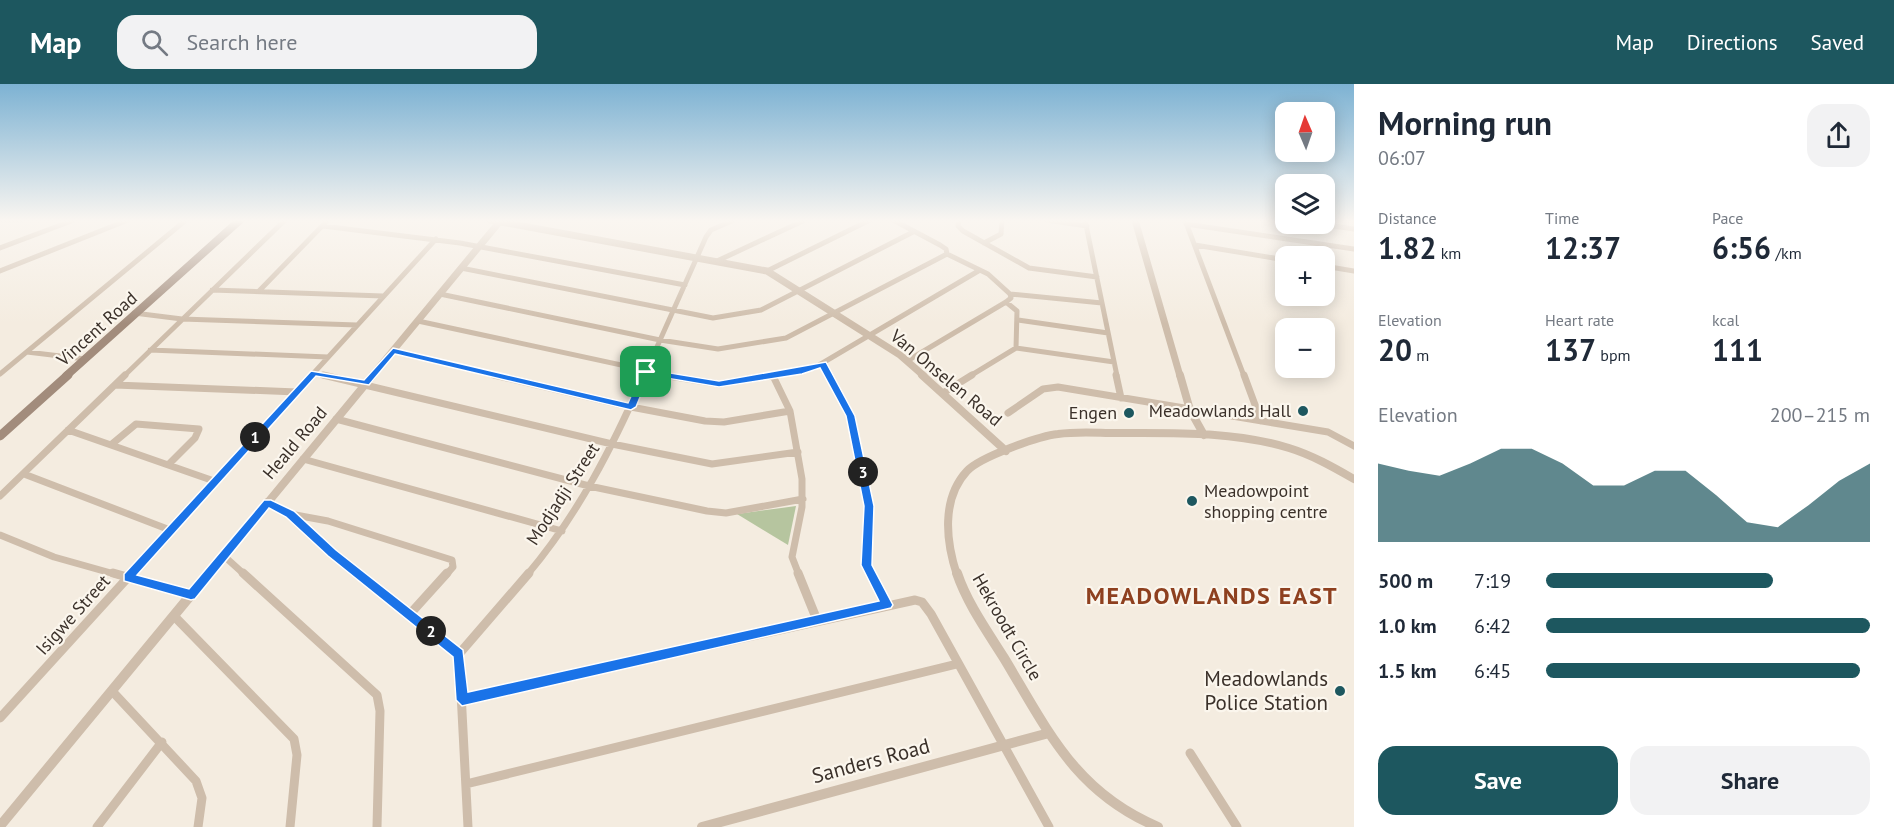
<!DOCTYPE html>
<meta charset="utf-8">
<style>
:root{--surface:#fff;--page:#f2f2f3;--text:#1f2937;--muted:#747a83;--accent:#1d575f}
body{margin:0;font-family:"PT Sans",sans-serif;background:var(--page);color:var(--text);height:100vh;display:flex;flex-direction:column;font-size:22px;white-space:nowrap}
*{box-sizing:border-box;margin:0}
p{font-size:20px;color:var(--muted)}
.icon{flex:none;width:33px;height:33px;fill:none;stroke:currentColor;stroke-width:2;stroke-linecap:round;stroke-linejoin:round}
.map{position:relative;flex:1;overflow:hidden}
.details{display:flex;flex-direction:column;background:var(--surface);width:540px}
.details>*{flex:none}
.needle{width:39px;rotate:358deg}
.tools{position:absolute;left:1275px;top:18px;display:grid;gap:12px}
.tools a{display:grid;place-items:center;width:60px;height:60px;border-radius:12px;background:var(--surface);box-shadow:0 3px 15px #0003;font-size:30px}
.pin{position:absolute;display:grid;place-items:center;width:51px;height:51px;color:#fff;margin:-26px;border-radius:12px;box-shadow:0 3px 9px #0006}
.km{position:absolute;width:30px;height:30px;margin:-15px;border-radius:50%;background:#222;color:#fff;font-size:16px;line-height:30px;text-align:center}
.round{display:grid;place-items:center;flex:none;width:63px;height:63px;border-radius:18px;background:var(--page)}
.headline{display:flex;align-items:center;justify-content:space-between;height:102px;padding:0 24px}
h1{font-size:33px;font-weight:700;line-height:45px}
.figures{display:grid;grid-template-columns:repeat(3,1fr);gap:9px;height:102px;padding:6px 24px}
.figures div{display:grid;align-content:center}
.figures b{font-size:30px;font-weight:700}
.figures small{font-size:16px;font-weight:400}
.figures p{font-size:16px}
.chart{height:168px;padding:12px 24px}
.chart p{display:flex;justify-content:space-between}
.chart svg{width:100%;height:108px;margin-top:6px;fill:var(--accent);opacity:.7}
.cta{display:flex;gap:12px;margin-top:auto;padding:12px 24px}
.cta a{flex:1;height:69px;border-radius:18px;background:var(--accent);color:#fff;font-size:24px;font-weight:700;line-height:69px;text-align:center}
.cta a+a{background:var(--page);color:var(--text)}
ul{padding:0 24px;list-style:none;font-size:20px}
li{display:grid;grid-template-columns:96px 72px 1fr;align-items:center;height:45px}
li i{height:15px;border-radius:8px;background:var(--accent)}
header{display:flex;align-items:center;gap:36px;box-sizing:border-box;height:84px;padding:0 30px;background:var(--accent);color:#fff}
header strong{font-size:28px}
nav{display:flex;gap:33px;margin-inline-start:auto;font-size:21px}
.search{width:420px;height:54px;background:var(--page);display:flex;align-items:center;gap:15px;box-sizing:border-box;padding:0 21px;border-radius:18px;color:var(--muted);font-size:22px}
main{display:flex;flex:1;min-height:0}
.map>svg:first-child{display:block}
.green{fill:#b6c59f}
.lines{fill:none;stroke-linecap:round;stroke-linejoin:round}
.minor-far2{stroke:#cebdab;stroke-width:5}
.minor-far1{stroke:#cebdab;stroke-width:7}
.minor{stroke:#cebdab;stroke-width:9}
.tertiary-far2{stroke:#cebdab;stroke-width:7}
.tertiary-far1{stroke:#cebdab;stroke-width:8}
.tertiary{stroke:#cebdab;stroke-width:10}
.secondary-far1{stroke:#a28c7c;stroke-width:8}
.secondary{stroke:#a28c7c;stroke-width:9}
.route{fill:#1a73e8;stroke:#fff;stroke-width:1.5;fill-rule:evenodd}
.poi-dot{fill:#1d575f;stroke:#fbf6ed;stroke-width:2}
.labels{text-anchor:middle;stroke-width:4.5;stroke-linejoin:round;paint-order:stroke}
.street-label{font-size:18px;fill:#3b312a;stroke:#fbf6ed}
.poi-label{font-size:18px;fill:#3b312a;stroke:#fbf6ed;text-anchor:end}
.near-poi-label{font-size:21px;fill:#3b312a;stroke:#fbf6ed;text-anchor:end}
.near-street-label{font-size:21px;fill:#3b312a;stroke:#fbf6ed}
.district-label{font-size:24px;font-weight:bold;letter-spacing:1.5px;fill:#8e401f;stroke:#fbf6ed}
</style>
<header>
<strong>Map</strong>
<div class="search"><svg class="icon" aria-label="search" viewBox="0 0 24 24"><circle cx="10" cy="10" r="6"/><path d="M15 15l6 6"/></svg>Search here</div>
<nav><a>Map</a><a>Directions</a><a>Saved</a></nav>
</header>
<main>
<div class="map">
<svg width="1354" height="743" viewBox="0 0 1354 743">
<rect width="100%" height="100%" fill="#f4ece0"/>
<path class="green" d="M796 422 788 461 737 430Z"/>
<g class="lines">
<path class="minor-far2" d="M3 136H20
M893 136 940 161 946 165 947 170
M959 136 958 142 963 147 1029 184 1097 193
M1046 136 1087 142
M1085 136 1117 292
M1185 136 1244 292
M1186 140 1354 165
M1320 140 1354 145
M323 142 460 159 685 201
M984 159 1001 150 1002 136
M1195 161 1286 176
M0 164 74 136
M947 170 988 190 1010 210
M717 177 805 136
M1324 182 1354 187
M461 184 713 234 761 226 913 148
M0 187 128 136
M767 187 870 136
M212 206 383 212
M259 207 328 136
M440 210 660 256 718 265 786 254 947 170
M1010 210 1102 219
M1006 218 1017 227 1016 264
M134 229 182 235 357 241
M1018 236 1108 249
M418 237 672 292
M150 266 328 273
M393 267 501 292
M27 268 85 275
M907 277 1006 218 1011 214 1010 210
M822 280 829 292
M314 289 330 292
M0 290 186 136
M124 292 285 136
M311 292 436 155
M644 292 706 153 711 146 734 136
M765 292 814 284 980 186
M970 292 1016 264 1114 278"/>
<path class="minor-far1" d="M323 291 612 360 712 380 798 368
M494 291 631 323 705 337 724 338 790 327
M663 291 719 300 774 291
M828 291 851 332 869 422 865 464 866 481 871 491
M1116 291 1121 314
M1244 291 1261 337
M773 292 790 327 802 395V423L792 473 799 491
M115 301 297 308
M943 309 972 291
M1008 329 1043 305 1058 303 1328 348 1354 362
M336 335 589 402 707 427 726 429 803 415
M68 346 214 397
M112 360 136 340 199 345 195 354 169 380
M303 375 562 447
M24 390 170 446
M0 412 125 291
M267 418 290 430 359 491
M290 430 328 437 452 476 453 483 446 491
M0 451 54 473 118 491
M224 472 245 491
M130 491 312 291
M527 491C578 431 613 362 644 291"/>
<path class="minor" d="M113 489 191 511
M243 489 377 611 380 627 377 743
M357 489 459 570
M798 489 817 536
M870 489 887 521
M410 530 447 489
M174 532 294 655 297 671 290 743
M112 607 196 697 202 714 198 743
M462 616 915 516 922 518 931 530 1049 743
M0 634 132 489
M1190 669 1237 743
M466 700 957 580
M97 743 162 658
M468 743 459 570 529 489"/>
<path class="tertiary-far2" d="M490 136 767 187 900 271 924 292
M1135 136 1180 292
M372 292 501 136"/>
<path class="tertiary-far1" d="M922 291 1006 367
M1180 291 1190 326 1204 351
M208 491 373 291
M957 491C946 458 941 415 967 387 980 373 1039 352 1058 350 1078 347 1098 349 1117 349 1174 349 1234 347 1289 364 1312 371 1333 383 1354 395"/>
<path class="tertiary" d="M957 489C967 519 987 547 1004 574 1048 647 1075 708 1158 743
M0 742 209 489
M702 743 1049 649"/>
<path class="secondary-far1" d="M66 292 240 136"/>
<path class="secondary" d="M0 352 68 291"/>
</g>
<linearGradient id="sky" x2="0" y2="1"><stop stop-color="#7db2d3"/><stop offset="0.57" stop-color="#faf6f1"/><stop offset="1" stop-color="#faf6f1" stop-opacity="0"/></linearGradient>
<rect width="1354" height="240" fill="url(#sky)"/>
<path class="route" d="M393 264 628 319 642 288 646 285 719 297 826 278 855 332 874 422 872 481 893 521 891 524 462 622 456 616 453 573 328 472 286 433 269 424 195 515 191 516 124 497V490L311 287 364 296ZM395 270 631 326 636 323 649 291 719 303 802 290 820 284 846 332 864 422 861 481 879 517 468 608 463 566 336 466 294 427 271 416H264L189 505 137 491 316 292 369 301Z"/>
<g class="poi-dot">
<circle cx="1303" cy="327" r="6"/>
<circle cx="1129" cy="329" r="6"/>
<circle cx="1192" cy="417" r="6"/>
<circle cx="1340" cy="607" r="6"/>
</g>
<g class="labels">
<g class="street-label">
<text transform="translate(97 245) rotate(-42)" y="6">Vincent Road</text>
<text transform="translate(946 294) rotate(40)" y="6">Van Onselen Road</text>
<text transform="translate(295 359) rotate(-50)" y="6">Heald Road</text>
<text transform="translate(563 410) rotate(-57)" y="6">Modjadji Street</text>
<text transform="translate(73 531) rotate(-48)" y="6">Isigwe Street</text>
<text transform="translate(1007 543) rotate(60)" y="6">Hekroodt Circle</text>
</g>
<g class="poi-label">
<text x="1291" y="333">Meadowlands Hall</text>
<text x="1117" y="335">Engen</text>
<text x="1204" y="413" text-anchor="start">Meadowpoint<tspan x="1204" dy="21">shopping centre</tspan></text>
</g>
<g class="near-poi-label">
<text x="1328" y="602">Meadowlands<tspan x="1328" dy="24">Police Station</tspan></text>
</g>
<g class="near-street-label">
<text transform="translate(871 677) rotate(-15)" y="7">Sanders Road</text>
</g>
<g class="district-label">
<text x="1212" y="520">MEADOWLANDS EAST</text>
</g>
</g>
</svg>
<div class="tools">
<a><svg class="needle" viewBox="-14 -14 28 28"><path d="M0-13l5 13h-10z" fill="#e53935"/><path d="M0 13l5-13h-10z" fill="#747a83"/></svg></a>
<a><svg class="icon" aria-label="layers" viewBox="0 0 24 24"><path d="M12 4l9 5-9 5-9-5zM3 14l9 5 9-5"/></svg></a>
<a>+</a>
<a>−</a>
</div>
<div class="pin" style="left:646px;top:288px;background:#1e9e55"><svg class="icon" aria-label="arrive" viewBox="0 0 24 24"><path d="M6 21V4h12l-3 4 3 4H6"/></svg></div>
<b class="km" style="left:255px;top:353px">1</b>
<b class="km" style="left:431px;top:547px">2</b>
<b class="km" style="left:863px;top:388px">3</b>
</div>
<section class="details">
<div class="headline"><div><h1>Morning run</h1><p>06:07</p></div><a class="round"><svg class="icon" aria-label="share" viewBox="0 0 24 24"><path d="M12 15V3M7 8l5-5 5 5M5 13v7h14v-7"/></svg></a></div>
<div class="figures">
<div><p>Distance</p><b>1.82<small> km</small></b></div>
<div><p>Time</p><b>12:37</b></div>
<div><p>Pace</p><b>6:56<small> /km</small></b></div>
</div>
<div class="figures">
<div><p>Elevation</p><b>20<small> m</small></b></div>
<div><p>Heart rate</p><b>137<small> bpm</small></b></div>
<div><p>kcal</p><b>111</b></div>
</div>
<div class="chart"><p><span>Elevation</span>200–215 m</p>
<svg viewBox="0 0 160 44" preserveAspectRatio="none"><path d="M0 44V12L10 15L20 17L30 12L40 6L50 6L60 12L70 21L80 21L90 15L100 15L110 25L120 36L130 38L140 29L150 19L160 12V44z"/></svg>
</div>
<ul>
<li><b>500 m</b>7:19<i style="width:70%"></i></li>
<li><b>1.0 km</b>6:42<i style="width:100%"></i></li>
<li><b>1.5 km</b>6:45<i style="width:97%"></i></li>
</ul>
<div class="cta"><a>Save</a><a>Share</a></div>
</section>
</main>
